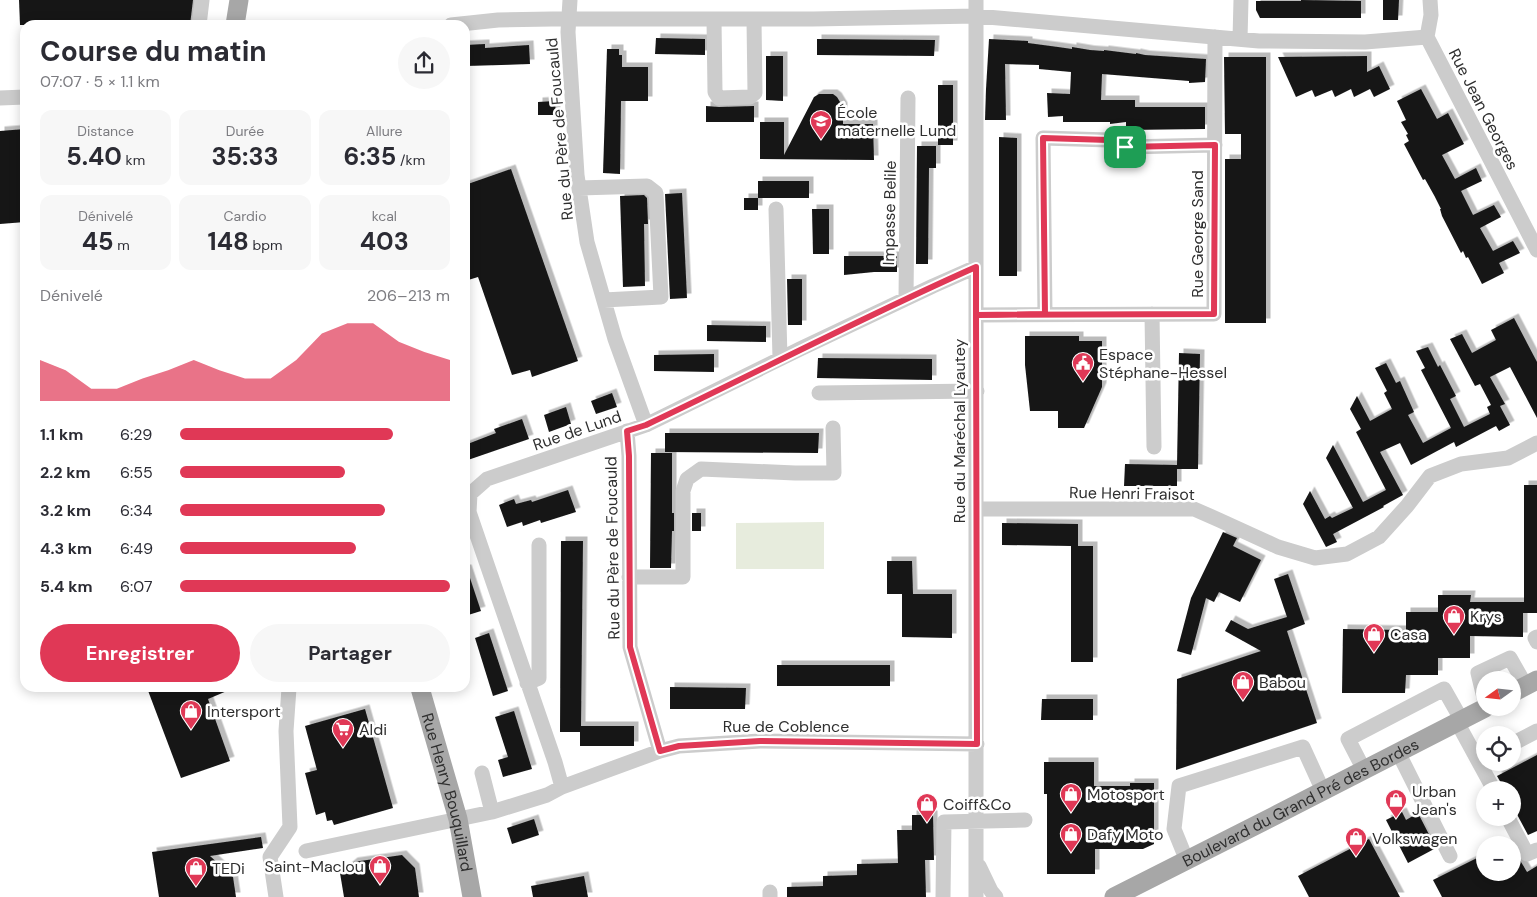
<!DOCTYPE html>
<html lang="fr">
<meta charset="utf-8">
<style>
:root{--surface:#fff;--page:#f7f7f7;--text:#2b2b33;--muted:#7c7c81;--accent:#e03856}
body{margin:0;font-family:"DM Sans",sans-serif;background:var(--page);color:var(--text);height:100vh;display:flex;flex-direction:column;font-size:19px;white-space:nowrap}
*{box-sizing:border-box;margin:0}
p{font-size:16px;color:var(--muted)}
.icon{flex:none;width:28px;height:28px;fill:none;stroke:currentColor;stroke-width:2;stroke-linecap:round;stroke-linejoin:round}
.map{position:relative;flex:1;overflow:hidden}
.sheet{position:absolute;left:20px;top:20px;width:450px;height:672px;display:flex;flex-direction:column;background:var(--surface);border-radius:15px;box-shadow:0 2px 12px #0003}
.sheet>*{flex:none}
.needle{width:32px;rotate:255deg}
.controls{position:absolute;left:1476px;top:671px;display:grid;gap:10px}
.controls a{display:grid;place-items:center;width:45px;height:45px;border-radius:50%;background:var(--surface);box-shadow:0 2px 12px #0003;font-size:25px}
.pin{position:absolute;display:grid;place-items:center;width:42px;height:42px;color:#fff;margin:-21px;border-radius:10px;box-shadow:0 2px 8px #0006}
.round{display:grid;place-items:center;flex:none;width:52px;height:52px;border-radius:26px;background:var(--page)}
.head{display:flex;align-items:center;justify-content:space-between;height:85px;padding:0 20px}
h1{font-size:28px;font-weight:700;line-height:38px}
.metrics{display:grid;grid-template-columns:repeat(3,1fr);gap:8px;height:85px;padding:5px 20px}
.metrics div{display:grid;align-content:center;border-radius:12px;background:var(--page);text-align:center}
.metrics b{font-size:25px;font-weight:700}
.metrics small{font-size:14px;font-weight:400}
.metrics p{font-size:14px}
.chart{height:140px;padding:10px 20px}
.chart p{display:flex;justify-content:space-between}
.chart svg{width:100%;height:90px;margin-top:5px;fill:var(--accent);opacity:.7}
.action{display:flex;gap:10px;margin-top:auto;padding:10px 20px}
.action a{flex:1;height:58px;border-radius:30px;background:var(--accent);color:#fff;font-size:20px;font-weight:700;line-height:58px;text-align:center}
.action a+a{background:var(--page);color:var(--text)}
ul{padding:0 20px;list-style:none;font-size:16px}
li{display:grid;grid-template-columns:80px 60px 1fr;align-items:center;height:38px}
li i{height:12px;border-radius:6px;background:var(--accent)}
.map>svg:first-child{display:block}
.green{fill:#e7ecdd}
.building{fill:#161616;filter:url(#shadow)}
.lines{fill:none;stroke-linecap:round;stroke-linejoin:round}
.minor{stroke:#ccc;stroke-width:15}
.major{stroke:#a7a7a7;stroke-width:19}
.route-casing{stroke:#fff;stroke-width:10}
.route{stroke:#e03856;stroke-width:6}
.labels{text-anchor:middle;stroke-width:5;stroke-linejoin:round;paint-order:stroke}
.street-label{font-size:16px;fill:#2f2f2f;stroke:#fff}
.poi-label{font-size:16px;fill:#2f2f2f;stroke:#fff;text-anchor:start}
</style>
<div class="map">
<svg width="1537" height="897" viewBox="0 0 1537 897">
<defs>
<filter id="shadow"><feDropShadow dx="4.5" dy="-4.5" stdDeviation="0" flood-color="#0004"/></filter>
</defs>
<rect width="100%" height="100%" fill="#fff"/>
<path class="green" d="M824 522V569H736V523Z"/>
<path class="building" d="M19 0H193L190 25H20Z
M1301 0 1361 1V18H1260L1256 10V1H1301Z
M1383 0H1399L1398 20H1383Z
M656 38 705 39V55L655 54Z
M817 39 935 40 934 56 817 55Z
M989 39 1028 41V43L1058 47 1072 49V47L1090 50 1104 51V50L1136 54V53L1145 55 1206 59 1205 82 1189 83V81L1102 74 1101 100H1135V107H1205V129L1126 130V122L1110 124V122H1063V116L1048 117 1047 93 1070 94 1071 72 1039 69V65L1005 64 1006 120H985L986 89Z
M485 44V48L529 45 530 64 466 66 465 45Z
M607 49H619V55H622V67H648V101H621L620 174 603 173Z
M766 56H783V101L766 100Z
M1367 56V72L1379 66 1390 89 1374 97 1370 89 1354 97 1351 89 1335 97 1332 90 1315 97 1312 90 1296 97 1278 57Z
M1224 57H1266V323H1225V159H1241V134H1225Z
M938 85H953V145H938Z
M1421 89 1437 119 1448 113 1464 144 1442 155 1455 179 1476 168 1482 181 1461 191 1473 215 1494 205 1501 217 1480 228 1493 251 1513 241 1520 253 1499 263 1504 273 1482 284 1468 257 1466 258 1463 251 1461 253 1442 216 1440 209H1441L1435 197 1425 179 1423 180 1404 144 1409 141 1406 135 1408 134 1401 122 1406 120 1397 101Z
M819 94H833L837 97 843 107V124H873L874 160 760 159V122H784V155L814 97Z
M555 101 556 115H538V102Z
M706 106 719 107 754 106V122H706Z
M25 129V222L0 224V131Z
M999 137 1017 138V276H999Z
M917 146H936V168H929L928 264H916Z
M511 169 578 361 532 377 530 370 512 375 478 277 465 281V185Z
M758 181H809V198H758Z
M682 193 687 298 670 299 665 194Z
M644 195 647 198 648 224H644L645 286 623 287 620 196Z
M744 198H758V210H744Z
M812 209H829V254H813Z
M844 256H897V272H874L844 275Z
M787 279H802V325H788Z
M1514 318 1537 362V418L1510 367 1490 377 1505 404 1500 406 1510 425 1499 431 1496 426 1456 447 1454 442 1411 465 1400 443 1380 452 1403 495 1383 506 1384 507 1333 534 1337 542 1326 547 1303 504 1310 491 1325 519 1330 516 1332 518 1353 508 1326 458 1333 445 1363 502 1386 490 1356 432 1361 429 1350 409 1357 396 1370 421 1392 409 1384 393 1387 391 1375 368 1386 363 1396 383 1400 381 1414 412 1408 415 1423 443 1451 428 1421 370 1425 368 1416 351 1428 347 1438 367 1440 365 1456 396 1450 399 1464 427 1490 414 1487 407 1491 405 1480 384 1475 386 1450 339 1462 334 1472 353 1496 340 1491 330Z
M707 325 766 326V342L707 341Z
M1025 336H1079V341H1102V387L1084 428H1058V411H1030L1025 365Z
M1179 353 1200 354 1198 469H1177V486H1124L1125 464 1177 465Z
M714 354V372L654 371V355Z
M818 358 932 359V380L817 378Z
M612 393 617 407 596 414 591 401Z
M566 407 571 424 549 432 544 415Z
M522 419 529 439 465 461V445L496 433 494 429Z
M665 433H819L818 453 665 452Z
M651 453H672V513H674V531H672L671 568H650Z
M1524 485H1537V613H1523V637L1470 636V658H1438V675H1406L1405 693H1342L1343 629 1406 630V612H1438V595H1471L1470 602H1524Z
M568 490 576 512 541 523 540 520 523 526 522 522 507 527 499 505 514 499 516 504 531 500 532 502Z
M692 513H701V531H692Z
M1002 523 1078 524V546H1093V662H1071V546L1002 545Z
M1223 532 1237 538 1233 546 1261 560 1240 602 1219 592 1214 602 1206 598 1191 655 1177 651 1191 598Z
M561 541H583L581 726H634V746H580V732H560Z
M887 561H912L913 594H907H952V638L902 637V594H887Z
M465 569H467L481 611 465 616Z
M1288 574 1305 624 1287 631 1317 723 1176 770 1177 679 1261 651 1225 631 1231 620 1248 629 1287 617 1274 579Z
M489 633 508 691 493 696 475 638Z
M777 665H890V686H777Z
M670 687 746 688 745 709H670Z
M147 688H234L208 699 230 761 181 778Z
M1042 699H1093V720H1041Z
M365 709 393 808 334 825 332 820 327 821 325 812 316 815 305 773 317 770 305 726Z
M514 711 532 769 503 777 498 760 508 757 495 717Z
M1537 755V831L1528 835 1512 805V790H1505L1497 776Z
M1044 762H1094V786H1130V783H1154V844L1143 849H1095V874H1047V794H1044Z
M1402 812 1406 820 1418 813 1436 848 1408 863 1386 820Z
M912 815H933L934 860H925L926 897H787V887L823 886V876L857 875V864L898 863 897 830H912Z
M534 819 539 835 512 844 507 828Z
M261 837 263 848 210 856 233 877 236 897H159L152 852Z
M1369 839 1400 897H1309L1298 876Z
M1512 847 1527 872 1537 866V897H1442L1433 880 1485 854V872H1512Z
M402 855 415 868 419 897H344L340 873 353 862Z
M584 876 588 897H533L531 886Z"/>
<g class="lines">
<path class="minor" d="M570 0 568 32 577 175 587 242 615 339 646 425
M976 0V897
M714 20 715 92 719 98 750 97 755 93 754 20
M199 25 202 0
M451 25 498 20 552 19H813L976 16 1259 41 1365 42 1427 37
M1427 37 1537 250
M1427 37 1431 15 1430 0
M1240 39 1241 0
M0 98 25 97
M579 188 647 186 656 193 661 297 604 300
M776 209 780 358
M906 299 908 98
M1045 314 1043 138 1109 140 1125 147 1215 145
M1152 314 1154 447
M977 315 1214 314 1215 37
M819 393 977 391
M627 431 629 456 630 647 660 751
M977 509H1194L1219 520 1278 547 1315 558 1347 554 1379 537 1407 506 1430 476 1461 464 1508 458 1537 443
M629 577H683V491L687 479 701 469 795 473H834L833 428
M1537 637 1535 638 1537 642
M527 683 539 678V545
M1485 702 1478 673 1510 658 1526 686
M1457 722 1494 790
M1512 744 1537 731
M1398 752 1450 856
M1364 770 1348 739 1444 689 1461 719
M482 773 492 812
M562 787 555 762 469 512 470 494 487 479 646 425 800 349 933 286 976 267
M1508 818 1527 854 1537 850
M306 851 492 812 547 795 562 787 660 751 679 746 760 741 977 744
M1187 861 1174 829 1179 786 1303 747 1323 791
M979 866 991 891 996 897
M770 892V897
M276 897 270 857 290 827 286 731 289 688
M943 897 944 822 1025 820"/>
<g class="major">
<path d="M235 25 239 0"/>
<path id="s1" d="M420 688 458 819 472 897"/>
<path d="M1512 693 1537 680"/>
<path id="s2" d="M1114 897 1278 814 1485 708"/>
</g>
</g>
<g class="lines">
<g class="route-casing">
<path id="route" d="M1125 147 1109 140 1043 138 1045 314 976 315V267C865 316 756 373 646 425L627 431 629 456 630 647 660 751 679 746 760 741 977 744 976 315 1214 314 1215 145 1125 147"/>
</g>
<use href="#route" class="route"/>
</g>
<defs>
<g id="school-pin" transform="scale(1.125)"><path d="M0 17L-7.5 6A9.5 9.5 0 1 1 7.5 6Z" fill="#e03856" stroke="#fff"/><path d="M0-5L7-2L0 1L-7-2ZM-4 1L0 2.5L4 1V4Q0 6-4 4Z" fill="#fff"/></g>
<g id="civic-pin" transform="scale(1.125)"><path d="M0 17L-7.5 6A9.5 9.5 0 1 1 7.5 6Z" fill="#e03856" stroke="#fff"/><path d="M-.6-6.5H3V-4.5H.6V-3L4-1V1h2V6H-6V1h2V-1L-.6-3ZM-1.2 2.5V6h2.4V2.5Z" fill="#fff"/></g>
<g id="shop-pin" transform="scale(1.125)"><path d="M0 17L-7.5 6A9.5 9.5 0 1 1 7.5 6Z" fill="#e03856" stroke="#fff"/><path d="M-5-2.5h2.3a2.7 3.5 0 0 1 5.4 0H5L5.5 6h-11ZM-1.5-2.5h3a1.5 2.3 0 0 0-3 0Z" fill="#fff"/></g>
<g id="supermarket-pin" transform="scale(1.125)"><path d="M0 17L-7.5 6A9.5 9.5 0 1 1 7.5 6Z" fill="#e03856" stroke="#fff"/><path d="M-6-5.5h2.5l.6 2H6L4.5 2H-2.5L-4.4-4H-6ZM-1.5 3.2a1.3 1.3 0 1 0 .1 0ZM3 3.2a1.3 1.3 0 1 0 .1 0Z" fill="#fff"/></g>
</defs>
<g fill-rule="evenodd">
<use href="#school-pin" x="821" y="121"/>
<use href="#civic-pin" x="1083" y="363"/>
<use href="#shop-pin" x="1454" y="616"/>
<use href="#shop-pin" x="1374" y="634"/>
<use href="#shop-pin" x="1243" y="682"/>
<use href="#shop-pin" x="191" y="711"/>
<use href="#supermarket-pin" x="343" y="729"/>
<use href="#shop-pin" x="1071" y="794"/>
<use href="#shop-pin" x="1396" y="800"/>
<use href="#shop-pin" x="927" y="804"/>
<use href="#shop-pin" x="1071" y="834"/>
<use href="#shop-pin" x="1356" y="838"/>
<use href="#shop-pin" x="380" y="866"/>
<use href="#shop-pin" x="196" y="868"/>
</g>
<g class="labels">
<g class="street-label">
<text transform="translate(1484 109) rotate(63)" y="6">Rue Jean Georges</text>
<text transform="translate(559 129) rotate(-95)" y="6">Rue du Père de Foucauld</text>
<text transform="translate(889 213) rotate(-89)" y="6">Impasse Belile</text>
<text transform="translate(1197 234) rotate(-90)" y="6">Rue George Sand</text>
<text transform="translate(577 430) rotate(-19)" y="6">Rue de Lund</text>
<text transform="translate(959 431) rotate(-90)" y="6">Rue du Maréchal Lyautey</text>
<text transform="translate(1132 493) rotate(1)" y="6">Rue Henri Fraisot</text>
<text transform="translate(612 548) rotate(-91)" y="6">Rue du Père de Foucauld</text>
<text x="786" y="732">Rue de Coblence</text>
<text dy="6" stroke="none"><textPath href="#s1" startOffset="108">Rue Henry Bouquillard</textPath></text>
<text dy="6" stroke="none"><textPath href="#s2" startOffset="209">Boulevard du Grand Pré des Bordes</textPath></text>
</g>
<g class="poi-label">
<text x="837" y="118">École<tspan x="837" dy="18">maternelle Lund</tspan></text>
<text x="1099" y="360">Espace<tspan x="1099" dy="18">Stéphane-Hessel</tspan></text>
<text x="1470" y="622">Krys</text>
<text x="1390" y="640">Casa</text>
<text x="1259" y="688">Babou</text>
<text x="207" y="717">Intersport</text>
<text x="359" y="735">Aldi</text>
<text x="1412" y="797">Urban<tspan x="1412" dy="18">Jean's</tspan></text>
<text x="1087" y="800">Motosport</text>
<text x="943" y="810">Coiff&amp;Co</text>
<text x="1087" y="840">Dafy Moto</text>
<text x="1372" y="844">Volkswagen</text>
<text x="364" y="872" text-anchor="end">Saint-Maclou</text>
<text x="212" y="874">TEDi</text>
</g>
</g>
</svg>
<div class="controls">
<a><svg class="needle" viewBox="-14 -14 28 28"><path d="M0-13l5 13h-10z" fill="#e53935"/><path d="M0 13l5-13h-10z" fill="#7c7c81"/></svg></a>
<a><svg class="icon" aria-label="locate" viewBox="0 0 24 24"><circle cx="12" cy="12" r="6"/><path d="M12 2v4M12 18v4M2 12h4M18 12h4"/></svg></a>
<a>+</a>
<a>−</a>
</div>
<div class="pin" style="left:1125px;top:147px;background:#1e9e55"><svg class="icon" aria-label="arrive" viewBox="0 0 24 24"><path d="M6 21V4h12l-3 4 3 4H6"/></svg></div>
<section class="sheet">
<div class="head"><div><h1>Course du matin</h1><p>07:07 · 5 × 1.1 km</p></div><a class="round"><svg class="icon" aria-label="share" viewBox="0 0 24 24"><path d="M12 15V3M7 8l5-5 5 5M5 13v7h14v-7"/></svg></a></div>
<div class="metrics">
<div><p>Distance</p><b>5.40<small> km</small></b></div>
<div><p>Durée</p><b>35:33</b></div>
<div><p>Allure</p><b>6:35<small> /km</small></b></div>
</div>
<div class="metrics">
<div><p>Dénivelé</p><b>45<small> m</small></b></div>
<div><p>Cardio</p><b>148<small> bpm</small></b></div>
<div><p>kcal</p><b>403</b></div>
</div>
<div class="chart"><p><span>Dénivelé</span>206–213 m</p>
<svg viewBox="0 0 160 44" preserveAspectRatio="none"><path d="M0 44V24L10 29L20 38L30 38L40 33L50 29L60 24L70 29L80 33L90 33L100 24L110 11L120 6L130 6L140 15L150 20L160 24V44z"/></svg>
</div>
<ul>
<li><b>1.1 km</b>6:29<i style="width:79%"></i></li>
<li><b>2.2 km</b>6:55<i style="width:61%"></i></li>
<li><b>3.2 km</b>6:34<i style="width:76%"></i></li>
<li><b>4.3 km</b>6:49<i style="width:65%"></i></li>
<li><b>5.4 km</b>6:07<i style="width:100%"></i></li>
</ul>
<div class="action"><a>Enregistrer</a><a>Partager</a></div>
</section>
</div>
